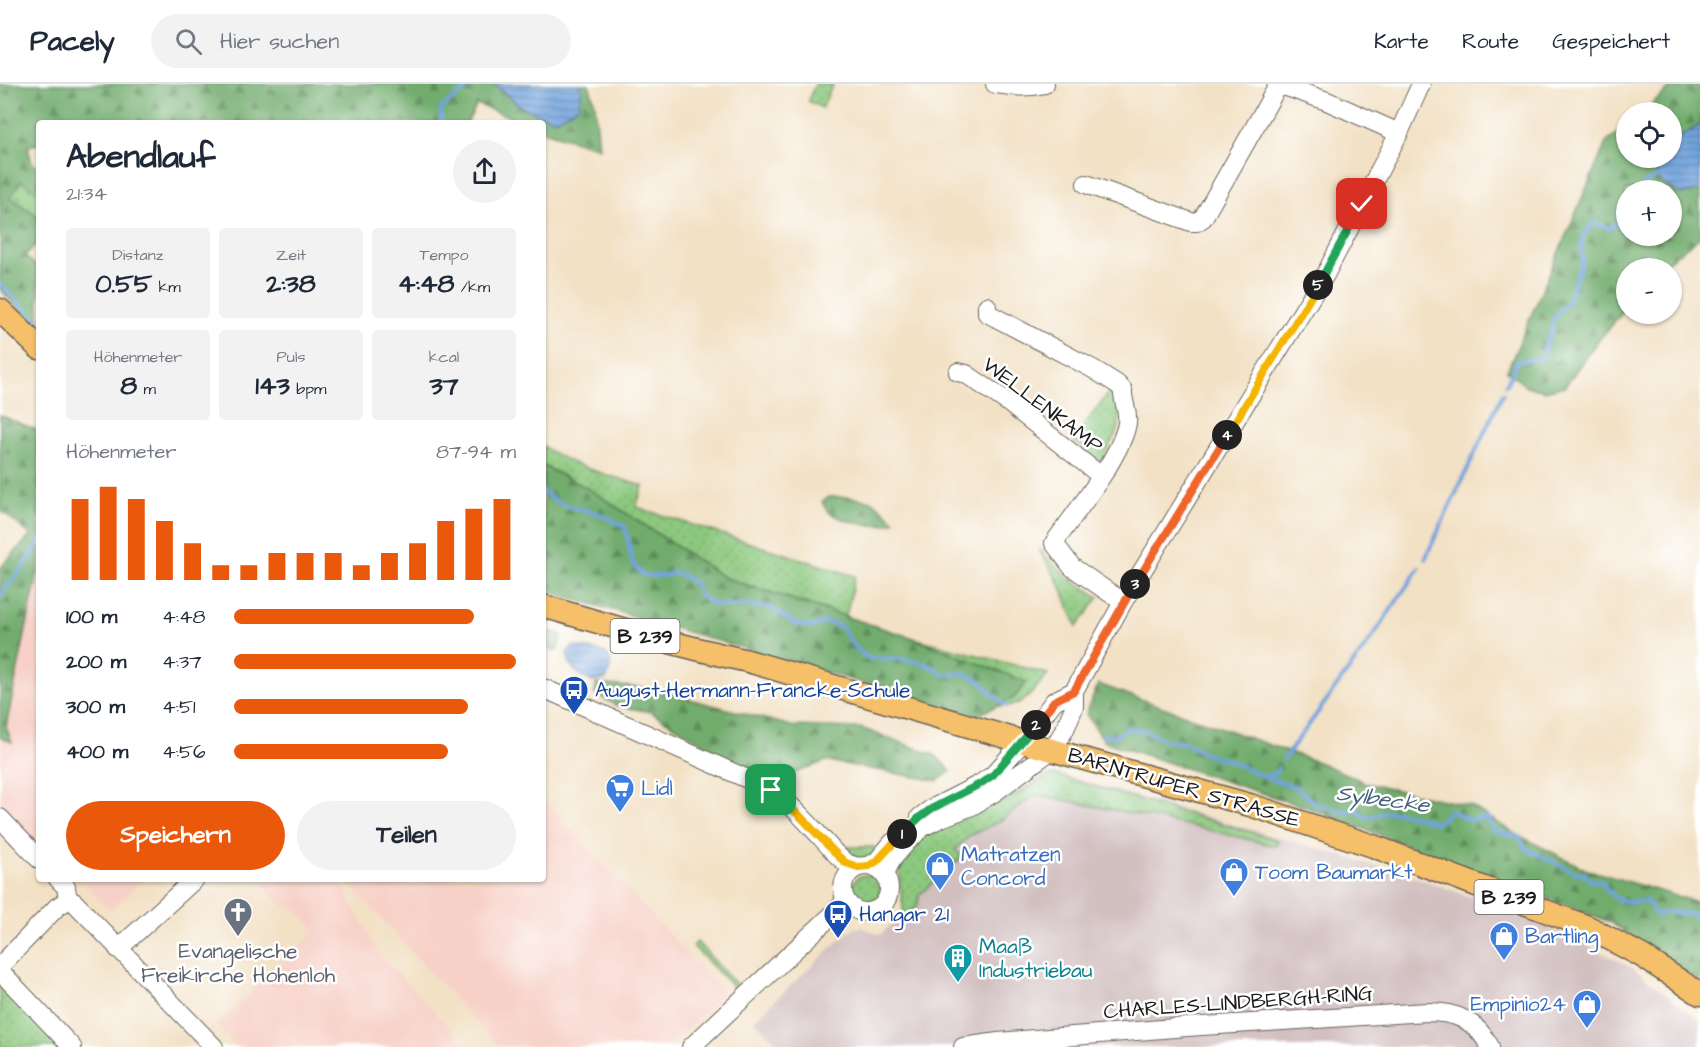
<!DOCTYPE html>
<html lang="de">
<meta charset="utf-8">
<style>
:root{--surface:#fff;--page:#f2f2f3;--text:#1f2937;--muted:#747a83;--line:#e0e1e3;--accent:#ea580c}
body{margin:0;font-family:"Architects Daughter",sans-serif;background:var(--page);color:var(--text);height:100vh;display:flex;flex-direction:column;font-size:22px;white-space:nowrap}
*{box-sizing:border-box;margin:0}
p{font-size:20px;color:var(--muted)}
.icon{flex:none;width:33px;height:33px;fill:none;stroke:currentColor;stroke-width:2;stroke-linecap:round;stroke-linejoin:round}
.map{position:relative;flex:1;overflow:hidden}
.sheet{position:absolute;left:36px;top:36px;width:510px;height:762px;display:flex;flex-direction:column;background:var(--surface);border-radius:6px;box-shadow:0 2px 4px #0004}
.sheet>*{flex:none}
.tools{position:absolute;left:1616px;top:18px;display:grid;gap:12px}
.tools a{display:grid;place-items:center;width:66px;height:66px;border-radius:50%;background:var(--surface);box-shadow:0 2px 4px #0004;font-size:30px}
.pin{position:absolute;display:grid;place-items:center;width:51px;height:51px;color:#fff;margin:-26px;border-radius:12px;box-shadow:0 3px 9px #0006}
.km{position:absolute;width:30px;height:30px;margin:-15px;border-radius:50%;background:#222;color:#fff;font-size:16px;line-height:30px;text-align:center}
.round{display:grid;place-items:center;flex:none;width:63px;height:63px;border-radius:32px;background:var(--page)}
.headline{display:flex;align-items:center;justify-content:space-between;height:102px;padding:0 30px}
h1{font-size:33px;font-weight:700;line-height:45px}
.stats{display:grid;grid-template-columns:repeat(3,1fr);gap:9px;height:102px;padding:6px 30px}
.stats div{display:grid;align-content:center;border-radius:6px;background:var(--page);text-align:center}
.stats b{font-size:26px;font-weight:700}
.stats small{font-size:16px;font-weight:400}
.stats p{font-size:16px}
.chart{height:168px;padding:12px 30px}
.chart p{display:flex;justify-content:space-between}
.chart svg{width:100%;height:108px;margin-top:6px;stroke:var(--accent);stroke-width:6}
.cta{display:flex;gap:12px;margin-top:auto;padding:12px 30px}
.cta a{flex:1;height:69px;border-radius:36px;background:var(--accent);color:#fff;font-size:24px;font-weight:700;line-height:69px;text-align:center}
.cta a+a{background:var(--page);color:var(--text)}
ul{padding:0 30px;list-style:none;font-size:20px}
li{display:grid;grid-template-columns:96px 72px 1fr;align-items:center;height:45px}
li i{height:15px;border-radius:8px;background:var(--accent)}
header{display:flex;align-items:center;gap:36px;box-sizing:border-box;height:84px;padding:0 30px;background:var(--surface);border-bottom:2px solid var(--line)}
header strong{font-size:28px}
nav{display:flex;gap:33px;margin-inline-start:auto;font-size:21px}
.search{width:420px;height:54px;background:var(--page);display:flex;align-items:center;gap:15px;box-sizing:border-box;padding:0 21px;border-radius:33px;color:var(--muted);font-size:22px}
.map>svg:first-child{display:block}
.built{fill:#f7d1c8}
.industrial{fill:#d2bfc0}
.grass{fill:url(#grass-dots);stroke:#54724d;stroke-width:1.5}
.forest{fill:url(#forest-firs);stroke:#466444;stroke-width:1.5;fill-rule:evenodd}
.cemetery{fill:url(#cemetery-stones);stroke:#54724d;stroke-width:1.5}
.water{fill:url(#water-rules);stroke:#46607c;stroke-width:1.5}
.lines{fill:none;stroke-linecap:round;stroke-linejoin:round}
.stream{stroke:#71a3dc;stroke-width:4}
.minor-casing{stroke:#676157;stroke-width:20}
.major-casing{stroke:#676157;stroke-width:25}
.minor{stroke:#fff;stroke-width:18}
.major{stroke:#f6c06b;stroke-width:22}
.split-1-casing{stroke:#fff;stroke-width:12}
.split-2-casing{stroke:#fff;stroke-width:12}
.split-3-casing{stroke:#fff;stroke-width:12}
.split-4-casing{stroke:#fff;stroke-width:12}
.split-5-casing{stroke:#fff;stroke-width:12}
.split-6-casing{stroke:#fff;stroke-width:12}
.split-1{stroke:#f5b400;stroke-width:8}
.split-2{stroke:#22a559;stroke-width:8}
.split-3{stroke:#f0652b;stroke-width:8}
.split-4{stroke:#f0652b;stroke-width:8}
.split-5{stroke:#f5b400;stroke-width:8}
.split-6{stroke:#22a559;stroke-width:8}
.labels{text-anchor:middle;stroke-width:5;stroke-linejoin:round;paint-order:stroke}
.shield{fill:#fff;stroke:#606060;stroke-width:1.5}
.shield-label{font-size:20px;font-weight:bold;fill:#1c1c1c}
.street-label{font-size:21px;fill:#1c1c1c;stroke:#fff}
.transit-label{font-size:21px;fill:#164399;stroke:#fff;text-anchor:start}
.shop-label{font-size:21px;fill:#366cbe;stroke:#fff;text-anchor:start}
.culture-label{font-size:21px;fill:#0d838f;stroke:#fff;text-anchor:start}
.worship-label{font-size:21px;fill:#5b616d;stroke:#fff}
.water-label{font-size:22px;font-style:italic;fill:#46607c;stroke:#fff}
</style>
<header>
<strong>Pacely</strong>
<div class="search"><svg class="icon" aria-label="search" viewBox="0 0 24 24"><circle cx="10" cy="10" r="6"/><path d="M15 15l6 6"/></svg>Hier suchen</div>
<nav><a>Karte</a><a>Route</a><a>Gespeichert</a></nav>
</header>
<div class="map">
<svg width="1700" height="963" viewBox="0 0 1700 963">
<defs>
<pattern id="grass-dots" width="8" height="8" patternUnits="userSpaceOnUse" patternTransform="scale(1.5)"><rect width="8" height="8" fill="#8cc87e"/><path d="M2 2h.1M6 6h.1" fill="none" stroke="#78ab6c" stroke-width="1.8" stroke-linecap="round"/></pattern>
<pattern id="forest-firs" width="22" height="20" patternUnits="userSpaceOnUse" patternTransform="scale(1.5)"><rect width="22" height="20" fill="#71ac6d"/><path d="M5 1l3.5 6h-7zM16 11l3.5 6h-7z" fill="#5c8b59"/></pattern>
<pattern id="cemetery-stones" width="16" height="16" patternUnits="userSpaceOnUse" patternTransform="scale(1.5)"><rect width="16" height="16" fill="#8cc87e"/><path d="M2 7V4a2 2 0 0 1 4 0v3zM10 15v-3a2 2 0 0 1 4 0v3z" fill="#78ab6c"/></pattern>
<pattern id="water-rules" width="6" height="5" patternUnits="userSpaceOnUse" patternTransform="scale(1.5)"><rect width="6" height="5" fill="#71a3dc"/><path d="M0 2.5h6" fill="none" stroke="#5c84b2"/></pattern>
</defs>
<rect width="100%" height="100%" fill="#fff"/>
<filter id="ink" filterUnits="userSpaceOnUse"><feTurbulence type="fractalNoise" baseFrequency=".0167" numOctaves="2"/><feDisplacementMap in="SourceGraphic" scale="12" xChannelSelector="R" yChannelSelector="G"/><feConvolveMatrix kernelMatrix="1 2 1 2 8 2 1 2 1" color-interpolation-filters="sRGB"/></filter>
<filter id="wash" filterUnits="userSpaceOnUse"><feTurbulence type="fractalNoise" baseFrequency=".008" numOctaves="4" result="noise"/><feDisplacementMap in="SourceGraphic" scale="24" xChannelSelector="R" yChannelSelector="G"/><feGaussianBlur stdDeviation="1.35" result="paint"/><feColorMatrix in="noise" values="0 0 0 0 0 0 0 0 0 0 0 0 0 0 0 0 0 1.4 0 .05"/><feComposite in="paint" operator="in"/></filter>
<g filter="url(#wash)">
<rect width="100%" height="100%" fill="#f2e1c5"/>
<path class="built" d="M39 483V765L0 726V653L12 657 6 643Z
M543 715 724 910 667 963H499L345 795H543Z
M72 795H144L110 827 83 798 76 800Z
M270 795H339L377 867 468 963H237L216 941 316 847 291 821 287 826 263 802Z"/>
<path class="industrial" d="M1045 689 1060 690 1421 795 1483 817 1573 854 1631 883 1700 936V963H781L754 936 846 850 855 844 861 843 880 851 903 830V800L898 785 908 773 968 734 1000 718Z"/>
<path class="grass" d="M815 0H833L822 24 808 17Z
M1111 305 1120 318 1119 343 1101 378 1073 356Z
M543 362C572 383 609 391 643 402L636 423 855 492 846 532 725 494 589 405 543 382Z
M1038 464 1067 493 1099 513 1077 543 1060 501Z
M910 553 1048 590C1030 611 1025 624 995 622L1014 614 1026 598Z
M1055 691 1278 756 1276 762 1196 743 1039 711 1034 712 1000 737 971 751 955 765 962 773 919 811 918 821 905 833 903 830C904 815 895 791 903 779L897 773 922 749 1011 714 1037 698 1048 692Z
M844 763H874L879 768 860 778 838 769Z
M852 805a14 14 0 1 1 28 0a14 14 0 1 1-28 0Z
M697 858 737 901 734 904 693 862Z
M0 896 65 963H0Z"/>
<path class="forest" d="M0 0H494L522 24 582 4 578 0H589L595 20 599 64 543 47V39H524L477 20 467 39H39V60L28 62 32 79 39 84V158L25 172 39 184V245L26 234 0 205Z
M1675 0H1700V41L1671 59V28H1642Z
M1626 42V74H1653L1652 75 1681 110 1700 107V153L1668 177 1662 184H1626V225L1596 259 1565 302 1544 307 1526 302 1507 287 1606 59ZM1626 106H1671V152H1626Z
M0 331 39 347V483L6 643 12 658 0 653V484L31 451 0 426Z
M543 382 589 405 725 494 910 553 1027 598 1014 614 976 632 543 506Z
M829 413H847L873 417 895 437C881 447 845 438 830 429 826 427 824 422 822 418Z
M543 545 562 551 557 567 543 564Z
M596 600 647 604 792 642 861 644 935 671 951 687 938 697 826 677 770 699 651 628 617 622 595 610Z
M1098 600 1323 680 1369 700 1471 722 1514 749 1585 785 1700 819V897L1610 838 1311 725 1105 658 1086 630Z"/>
<path class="cemetery" d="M21 97 39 109V133L10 114Z"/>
<path class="water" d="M494 0H578L582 4 579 22 556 36 523 24Z
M1700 41V107L1681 110 1660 98 1652 75 1671 74V59Z
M574 562 606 569 611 578 609 588 606 595 593 598C578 590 569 586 567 568Z"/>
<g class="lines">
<path class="stream" d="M441 39V24L471 1
M1645 106V99L1658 92
M0 200 39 239
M1506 301 1517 277 1540 275 1544 271V263L1552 246V238L1556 231 1567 219 1583 175 1581 164 1583 152 1593 139 1609 144 1617 140 1619 127 1626 121
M543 407C561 425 577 423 599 430 608 433 617 439 625 443L633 480 643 491 661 492 674 489 682 491 694 499 700 512 715 521H743L771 524 796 540 810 543 827 538 842 543 851 559 867 574C897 574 920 573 945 591L964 589 980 597 996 614 1007 622
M1425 475 1503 309
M0 513C12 494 33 477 39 454
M1102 651 1115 652 1129 644 1144 646 1165 656 1186 659 1212 673 1226 675 1265 693 1294 702 1316 720 1345 728C1354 724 1358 726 1366 733 1375 733 1382 728 1390 728 1403 727 1422 734 1435 739L1443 735 1449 726 1469 736 1488 734 1493 747 1520 753 1525 764 1574 788 1584 790 1591 797 1600 796C1616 819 1621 819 1647 817L1656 831 1668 828 1700 831
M1284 675 1371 555 1419 484
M1265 693 1275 689 1278 684"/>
</g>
</g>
<g filter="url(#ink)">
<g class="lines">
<g class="minor-casing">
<path id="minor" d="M995 0C1012 3 1028 4 1045 0
M1278 0 1327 17 1399 49
M1086 100 1191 138H1197L1203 134 1279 0
M987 222V229L1093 285 1117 300 1123 306C1122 318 1129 326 1127 339 1122 372 1074 430 1054 459L1072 483 1123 518
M958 288 966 290 1006 317 1101 392
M543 604 752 697C778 701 819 752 838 772L846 779 858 783
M920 733 931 725 980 700 993 691 1023 658 1054 617 1074 607
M0 734 39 775
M843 805a23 23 0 1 1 46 0a23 23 0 1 1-46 0Z
M869 782 877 777 893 758
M886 792 887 785 893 774 906 759 923 743 941 734 972 722 995 708 1053 665 1065 645 1074 623V607L1123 518 1325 191 1399 49 1421 0
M58 795 66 803 68 816
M68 816 74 818 214 963
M118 865 195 795
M0 882 57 823 68 816
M0 887 72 963
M691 963 833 830 842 821 845 814
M963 963 998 958 1187 943 1427 928C1456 928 1476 936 1490 963"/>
</g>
<g class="major-casing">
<path id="major" d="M0 226 39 264
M543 522C611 542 679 562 748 577L1023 658 1250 721 1373 762 1588 843 1642 872 1700 910"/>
</g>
<use href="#minor" class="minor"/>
<use href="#major" class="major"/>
</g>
</g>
<g class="lines" filter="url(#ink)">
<g class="split-1-casing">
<path id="split-1" d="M771 706 799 731 838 772 846 779 858 783 869 782 877 777 902 750"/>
</g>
<g class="split-2-casing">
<path id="split-2" d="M902 750 920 733 931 725 980 700 993 691 1036 641"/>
</g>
<g class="split-3-casing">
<path id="split-3" d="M1036 641 1054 617 1074 607 1135 500"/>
</g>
<g class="split-4-casing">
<path id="split-4" d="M1135 500 1227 351"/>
</g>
<g class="split-5-casing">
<path id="split-5" d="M1227 351 1318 201"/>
</g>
<g class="split-6-casing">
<path id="split-6" d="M1318 201 1362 120"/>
</g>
<use href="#split-1" class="split-1"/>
<use href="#split-2" class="split-2"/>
<use href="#split-3" class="split-3"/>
<use href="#split-4" class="split-4"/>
<use href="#split-5" class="split-5"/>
<use href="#split-6" class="split-6"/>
</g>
<defs>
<g id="bus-pin" transform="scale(1.5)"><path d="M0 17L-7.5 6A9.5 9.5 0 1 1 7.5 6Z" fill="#1a4fb4" stroke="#fff"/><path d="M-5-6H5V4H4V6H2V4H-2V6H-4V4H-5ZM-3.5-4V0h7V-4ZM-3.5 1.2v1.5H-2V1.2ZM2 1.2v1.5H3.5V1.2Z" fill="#fff"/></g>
<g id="supermarket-pin" transform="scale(1.5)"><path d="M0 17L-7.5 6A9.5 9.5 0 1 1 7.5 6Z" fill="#3f7fe0" stroke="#fff"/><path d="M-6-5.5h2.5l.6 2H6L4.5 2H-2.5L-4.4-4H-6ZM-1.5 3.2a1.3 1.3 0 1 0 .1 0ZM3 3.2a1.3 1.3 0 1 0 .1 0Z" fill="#fff"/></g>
<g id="shop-pin" transform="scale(1.5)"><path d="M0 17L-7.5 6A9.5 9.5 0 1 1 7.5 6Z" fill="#3f7fe0" stroke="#fff"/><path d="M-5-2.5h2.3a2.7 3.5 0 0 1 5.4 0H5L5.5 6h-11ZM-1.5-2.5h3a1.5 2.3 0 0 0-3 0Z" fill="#fff"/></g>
<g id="church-pin" transform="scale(1.5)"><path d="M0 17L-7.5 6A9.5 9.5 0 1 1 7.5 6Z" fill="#6b7280" stroke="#fff"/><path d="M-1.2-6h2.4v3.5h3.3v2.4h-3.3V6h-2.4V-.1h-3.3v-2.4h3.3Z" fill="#fff"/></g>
<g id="building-pin" transform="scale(1.5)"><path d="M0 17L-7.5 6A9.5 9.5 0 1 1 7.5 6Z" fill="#0f9aa8" stroke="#fff"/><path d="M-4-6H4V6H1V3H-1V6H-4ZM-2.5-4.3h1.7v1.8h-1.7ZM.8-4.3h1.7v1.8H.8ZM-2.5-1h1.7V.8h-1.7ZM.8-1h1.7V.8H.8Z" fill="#fff"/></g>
</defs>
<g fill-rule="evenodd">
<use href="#bus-pin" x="574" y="606"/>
<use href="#supermarket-pin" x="620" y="704"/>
<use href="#shop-pin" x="940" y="782"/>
<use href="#shop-pin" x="1234" y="788"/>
<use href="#church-pin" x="238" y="828"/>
<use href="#bus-pin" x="838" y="830"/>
<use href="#shop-pin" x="1504" y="852"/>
<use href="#building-pin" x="958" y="874"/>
<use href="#shop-pin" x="1587" y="920"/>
</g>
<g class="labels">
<g class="shield">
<rect x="610.5" y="535" width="69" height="34" rx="4.5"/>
<rect x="1474.5" y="796" width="69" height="34" rx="4.5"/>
</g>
<g class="shield-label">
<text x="645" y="559">B 239</text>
<text x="1509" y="820">B 239</text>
</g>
<g class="street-label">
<text transform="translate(1043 321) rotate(37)" y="7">WELLENKAMP</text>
<text transform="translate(1184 703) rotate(16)" y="7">BARNTRUPER STRASSE</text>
<text transform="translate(1238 918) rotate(-4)" y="7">CHARLES-LINDBERGH-RING</text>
</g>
<g class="transit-label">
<text x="595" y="613">August-Hermann-Francke-Schule</text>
<text x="859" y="837">Hangar 21</text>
</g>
<g class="shop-label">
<text x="641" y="711">Lidl</text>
<text x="961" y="777">Matratzen<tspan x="961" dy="24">Concord</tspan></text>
<text x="1255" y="795">Toom Baumarkt</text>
<text x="1525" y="859">Bartling</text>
<text x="1566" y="927" text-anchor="end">Empinio24</text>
</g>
<g class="culture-label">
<text x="979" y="869">Maaß<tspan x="979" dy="24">Industriebau</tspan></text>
</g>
<g class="worship-label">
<text x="238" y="874">Evangelische<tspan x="238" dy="24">Freikirche Hohenloh</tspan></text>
</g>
<g class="water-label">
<text transform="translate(1383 714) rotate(8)" y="8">Sylbecke</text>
</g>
</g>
</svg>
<div class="tools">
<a><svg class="icon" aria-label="locate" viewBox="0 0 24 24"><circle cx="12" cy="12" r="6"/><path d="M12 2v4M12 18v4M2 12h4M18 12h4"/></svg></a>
<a>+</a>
<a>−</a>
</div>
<div class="pin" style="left:771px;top:706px;background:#1e9e55"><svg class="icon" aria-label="arrive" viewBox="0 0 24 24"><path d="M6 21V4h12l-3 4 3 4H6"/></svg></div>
<div class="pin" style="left:1362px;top:120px;background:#d93025"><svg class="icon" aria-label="check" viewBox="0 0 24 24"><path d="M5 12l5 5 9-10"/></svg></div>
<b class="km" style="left:902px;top:750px">1</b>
<b class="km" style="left:1036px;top:641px">2</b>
<b class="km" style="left:1135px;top:500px">3</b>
<b class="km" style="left:1227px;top:351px">4</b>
<b class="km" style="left:1318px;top:201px">5</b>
<section class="sheet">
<div class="headline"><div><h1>Abendlauf</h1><p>21:34</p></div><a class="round"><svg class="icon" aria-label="share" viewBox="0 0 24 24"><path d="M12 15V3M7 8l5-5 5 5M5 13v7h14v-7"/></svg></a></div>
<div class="stats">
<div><p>Distanz</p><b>0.55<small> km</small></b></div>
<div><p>Zeit</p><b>2:38</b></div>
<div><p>Tempo</p><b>4:48<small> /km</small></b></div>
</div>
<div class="stats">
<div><p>Höhenmeter</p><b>8<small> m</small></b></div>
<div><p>Puls</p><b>143<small> bpm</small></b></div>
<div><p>kcal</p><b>37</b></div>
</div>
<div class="chart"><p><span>Höhenmeter</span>87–94 m</p>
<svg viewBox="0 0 160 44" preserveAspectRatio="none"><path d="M5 44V11M15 44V6M25 44V11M35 44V20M45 44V29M55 44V38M65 44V38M75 44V33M85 44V33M95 44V33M105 44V38M115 44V33M125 44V29M135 44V20M145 44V15M155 44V11"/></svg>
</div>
<ul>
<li><b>100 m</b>4:48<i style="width:85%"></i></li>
<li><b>200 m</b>4:37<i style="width:100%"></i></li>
<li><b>300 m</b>4:51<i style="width:83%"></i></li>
<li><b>400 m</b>4:56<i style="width:76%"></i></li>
</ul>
<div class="cta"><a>Speichern</a><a>Teilen</a></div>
</section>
</div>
